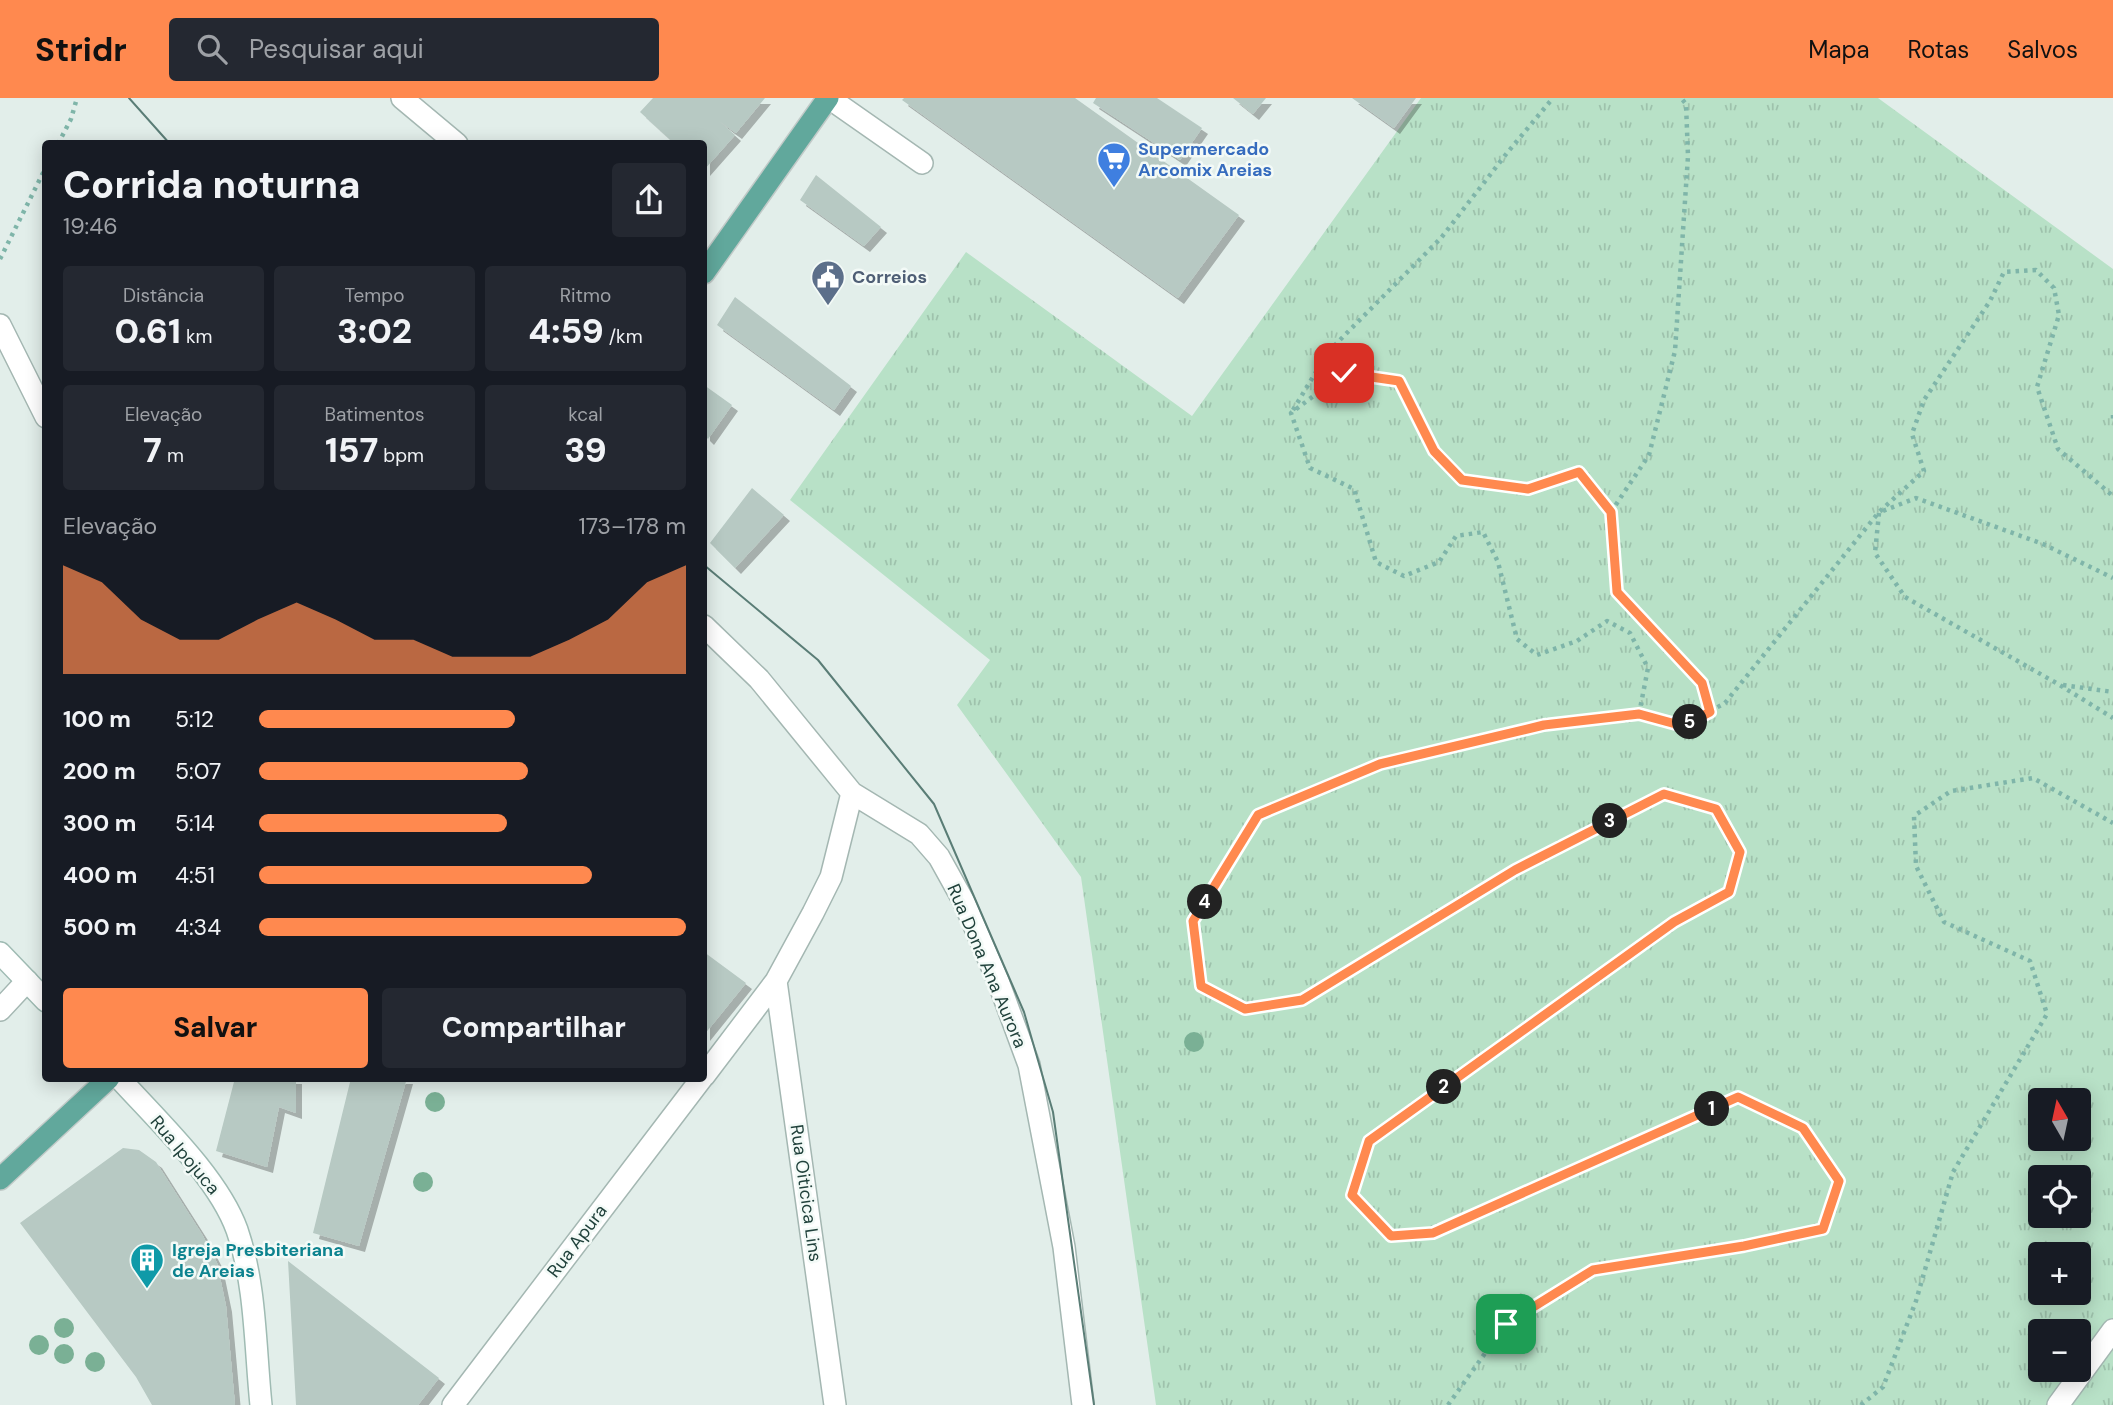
<!DOCTYPE html>
<html lang="pt">
<meta charset="utf-8">
<style>
:root{--surface:#171b24;--page:#242831;--text:#f1f3f6;--muted:#9ea1a6;--accent:#ff894f}
body{margin:0;font-family:"DM Sans",sans-serif;background:var(--page);color:var(--text);height:100vh;display:flex;flex-direction:column;font-size:26px;white-space:nowrap}
*{box-sizing:border-box;margin:0}
p{font-size:23px;color:var(--muted)}
.icon{flex:none;width:38px;height:38px;fill:none;stroke:currentColor;stroke-width:2;stroke-linecap:round;stroke-linejoin:round}
.map{position:relative;flex:1;overflow:hidden}
.panel{position:absolute;left:42px;top:42px;width:665px;height:942px;display:flex;flex-direction:column;background:var(--surface);border-radius:7px;box-shadow:0 4px 18px #0003}
.panel>*{flex:none}
.needle{width:46px;rotate:351deg}
.fabs{position:absolute;left:2028px;top:990px;display:grid;gap:14px}
.fabs a{display:grid;place-items:center;width:63px;height:63px;border-radius:7px;background:var(--surface);box-shadow:0 4px 18px #0003;font-size:35px}
.pin{position:absolute;display:grid;place-items:center;width:60px;height:60px;color:#fff;margin:-30px;border-radius:14px;box-shadow:0 4px 10px #0006}
.km{position:absolute;width:35px;height:35px;margin:-18px;border-radius:50%;background:#222;color:#fff;font-size:19px;line-height:35px;text-align:center}
.round{display:grid;place-items:center;flex:none;width:74px;height:74px;border-radius:7px;background:var(--page)}
.overview{display:flex;align-items:center;justify-content:space-between;height:119px;padding:0 21px}
h1{font-size:38px;font-weight:800;line-height:52px}
.stats{display:grid;grid-template-columns:repeat(3,1fr);gap:10px;height:119px;padding:7px 21px}
.stats div{display:grid;align-content:center;border-radius:7px;background:var(--page);text-align:center}
.stats b{font-size:35px;font-weight:800}
.stats small{font-size:19px;font-weight:400}
.stats p{font-size:19px}
.chart{height:196px;padding:14px 21px}
.chart p{display:flex;justify-content:space-between}
.chart svg{width:100%;height:126px;margin-top:7px;fill:var(--accent);opacity:.7}
.cta{display:flex;gap:14px;margin-top:auto;padding:14px 21px}
.cta a{flex:1;height:80px;border-radius:7px;background:var(--accent);color:#111;font-size:28px;font-weight:800;line-height:80px;text-align:center}
.cta a+a{background:var(--page);color:var(--text)}
ul{padding:0 21px;list-style:none;font-size:23px}
li{display:grid;grid-template-columns:112px 84px 1fr;align-items:center;height:52px}
li i{height:18px;border-radius:9px;background:var(--accent)}
header{display:flex;align-items:center;gap:42px;box-sizing:border-box;height:98px;padding:0 35px;background:var(--accent);color:#111}
header strong{font-size:33px}
nav{display:flex;gap:38px;margin-inline-start:auto;font-size:24px}
.search{width:490px;height:63px;background:var(--page);display:flex;align-items:center;gap:18px;box-sizing:border-box;padding:0 24px;border-radius:7px;color:var(--muted);font-size:26px}
.map>svg:first-child{display:block}
.grass{fill:url(#grass-tufts);fill-rule:evenodd}
.building{fill:#b7c9c3;filter:url(#shadow)}
.lines{fill:none;stroke-linecap:round;stroke-linejoin:round}
.lane-casing{stroke:#a4b7b2;stroke-width:24}
.street-casing{stroke:#a4b7b2;stroke-width:24}
.secondary-casing{stroke:#9fbbb3;stroke-width:24}
.primary-casing{stroke:#c1cac8;stroke-width:24}
.path{stroke:#7fb5a9;stroke-width:4.5;stroke-dasharray:3.5 5;stroke-linecap:butt}
.lane{stroke:#fff;stroke-width:21}
.street{stroke:#fff;stroke-width:21}
.secondary{stroke:#fff;stroke-width:21}
.primary{stroke:#61a89c;stroke-width:21}
.tram{stroke:#5a7d76;stroke-width:2}
.tree{fill:#7ab095}
.route-casing{stroke:#fff;stroke-width:14}
.route{stroke:#ff894f;stroke-width:9}
.labels{text-anchor:middle;stroke-width:5;stroke-linejoin:round;paint-order:stroke}
.shop-label{font-size:18px;font-weight:bold;fill:#366cbe;stroke:#f3faf7;text-anchor:start}
.service-label{font-size:18px;font-weight:bold;fill:#4e5e75;stroke:#f3faf7;text-anchor:start}
.street-label{font-size:18px;fill:#20413b;stroke:#f3faf7}
.culture-label{font-size:18px;font-weight:bold;fill:#0d838f;stroke:#f3faf7;text-anchor:start}
</style>
<header>
<strong>Stridr</strong>
<div class="search"><svg class="icon" aria-label="search" viewBox="0 0 24 24"><circle cx="10" cy="10" r="6"/><path d="M15 15l6 6"/></svg>Pesquisar aqui</div>
<nav><a>Mapa</a><a>Rotas</a><a>Salvos</a></nav>
</header>
<div class="map">
<svg width="2113" height="1307" viewBox="0 0 2113 1307">
<defs>
<pattern id="grass-tufts" width="24" height="20" patternUnits="userSpaceOnUse" patternTransform="scale(1.75)"><rect width="24" height="20" fill="#b8e1c7"/><path d="M3 7l-1-3M5 7V3M7 7l1-3M15 17l-1-3M17 17v-4M19 17l1-3" fill="none" stroke="#9ec2ac"/></pattern>
<filter id="shadow"><feDropShadow dx="6" dy="6" stdDeviation="0" flood-color="#0004"/></filter>
</defs>
<rect width="100%" height="100%" fill="#e2eeea"/>
<path class="grass" d="M1421 0H1878L2113 171V1307H1156L1081 779 957 607 990 562 790 402 966 154 1192 318ZM2040 1003H2079V1041H2040ZM2040 1080H2079V1118H2040ZM2040 1157H2079V1195H2040ZM2040 1234H2079V1272H2040Z"/>
<path class="building" d="M653 0H765L736 35 719 23 735 37 704 72V46H675L640 14Z
M904 0H1075L1239 117 1178 200 902 2Z
M1096 0H1157L1202 30 1180 62 1093 5Z
M1233 0H1266L1253 16Z
M1352 0H1416L1394 30Z
M816 77 881 129 864 148 800 102Z
M735 199 851 288 834 312 717 227Z
M704 287 732 307 708 341 704 337Z
M752 390 784 417 735 470 710 445Z
M704 854 746 885 704 937Z
M235 980H296V1015L279 1009 267 1069 216 1053Z
M351 980H407L359 1148 313 1135Z
M123 1050 139 1052 156 1064 203 1138 217 1165 226 1208 235 1307H152L136 1279 20 1125Z
M288 1163 439 1280 418 1307H296Z"/>
<g class="lines">
<g class="lane-casing">
<path id="lane" d="M829 0 922 65
M0 912 27 883
M2058 1307 2113 1232"/>
</g>
<g class="street-casing">
<path id="street" d="M402 0 457 46
M0 227 46 319
M704 528 759 581 852 695 919 736 939 759 964 804 998 883 1029 967 1064 1149 1083 1307
M776 883 835 1307
M704 978 776 883 813 815 831 779 852 695
M453 1307 702 980"/>
</g>
<g class="secondary-casing">
<path id="secondary" d="M0 855 46 903
M119 980C157 1022 218 1079 237 1132 256 1187 255 1249 261 1307"/>
</g>
<g class="primary-casing">
<path id="primary" d="M704 175 828 0
M0 1081 109 980"/>
</g>
<path class="path" d="M58 46 71 21 77 0
M0 161 46 69
M1293 312 1328 254 1441 140 1507 55 1553 0
M2113 317V324
M1883 413 1916 400 2043 446 2113 480
M1611 414 1649 357 1675 253 1688 58 1686 6 1681 0
M1879 415 1875 455 1905 499 2058 586 2113 620
M2063 587 2113 594
M1639 616 1648 570 1630 535 1607 523 1577 543 1537 557 1517 541 1498 464 1483 434 1456 438 1439 464 1404 478 1376 464 1354 391 1310 370 1291 315 1344 275 1399 283 1434 353 1462 382 1528 391 1579 374 1611 414 1617 494 1702 585 1710 614
M1448 1307 1506 1226 1593 1172 1744 1148 1823 1131 1839 1083 1803 1030 1738 999 1433 1135 1391 1138 1352 1097 1369 1043 1674 824 1729 794 1740 754 1716 711 1664 696 1515 772 1302 902 1245 911 1201 888 1193 823 1258 717 1380 666 1544 627 1639 616 1683 628 1725 605 1879 414 1924 373 1912 336 1924 302 1990 203 2004 174 2036 172 2054 190 2059 217 2037 289 2058 351 2113 398
M1861 1307 1883 1289 1916 1203 1953 1074 2047 916 2030 863 1944 824 1916 768 1914 718 1951 693 2033 680 2113 725"/>
<use href="#lane" class="lane"/>
<use href="#street" class="street"/>
<use href="#secondary" class="secondary"/>
<use href="#primary" class="primary"/>
<path class="tram" d="M129 0 170 46
M704 467 818 562 934 706 1024 914 1053 1014 1094 1307"/>
</g>
<g class="tree">
<circle cx="1194" cy="944" r="10"/>
<circle cx="435" cy="1004" r="10"/>
<circle cx="423" cy="1084" r="10"/>
<circle cx="64" cy="1230" r="10"/>
<circle cx="39" cy="1247" r="10"/>
<circle cx="64" cy="1256" r="10"/>
<circle cx="95" cy="1264" r="10"/>
</g>
<g class="lines">
<g class="route-casing">
<path id="route" d="M1344 275 1399 283 1434 353 1462 382 1528 391 1579 374 1611 414 1617 494 1702 585 1710 614 1683 628 1639 616 1544 627 1380 666 1258 717 1193 823 1201 888 1245 911 1302 902 1515 772 1664 696 1716 711 1740 754 1729 794 1674 824 1369 1043 1352 1097 1391 1138 1433 1135 1738 999 1803 1030 1839 1083 1823 1131 1744 1148 1593 1172 1506 1226"/>
</g>
<use href="#route" class="route"/>
</g>
<defs>
<g id="supermarket-pin" transform="scale(1.75)"><path d="M0 17L-7.5 6A9.5 9.5 0 1 1 7.5 6Z" fill="#3f7fe0" stroke="#f3faf7"/><path d="M-6-5.5h2.5l.6 2H6L4.5 2H-2.5L-4.4-4H-6ZM-1.5 3.2a1.3 1.3 0 1 0 .1 0ZM3 3.2a1.3 1.3 0 1 0 .1 0Z" fill="#fff"/></g>
<g id="civic-pin" transform="scale(1.75)"><path d="M0 17L-7.5 6A9.5 9.5 0 1 1 7.5 6Z" fill="#5c6f8a" stroke="#f3faf7"/><path d="M-.6-6.5H3V-4.5H.6V-3L4-1V1h2V6H-6V1h2V-1L-.6-3ZM-1.2 2.5V6h2.4V2.5Z" fill="#fff"/></g>
<g id="building-pin" transform="scale(1.75)"><path d="M0 17L-7.5 6A9.5 9.5 0 1 1 7.5 6Z" fill="#0f9aa8" stroke="#f3faf7"/><path d="M-4-6H4V6H1V3H-1V6H-4ZM-2.5-4.3h1.7v1.8h-1.7ZM.8-4.3h1.7v1.8H.8ZM-2.5-1h1.7V.8h-1.7ZM.8-1h1.7V.8H.8Z" fill="#fff"/></g>
</defs>
<g fill-rule="evenodd">
<use href="#supermarket-pin" x="1114" y="61"/>
<use href="#civic-pin" x="828" y="179"/>
<use href="#building-pin" x="147" y="1162"/>
</g>
<g class="labels">
<g class="shop-label">
<text x="1138" y="57">Supermercado<tspan x="1138" dy="21">Arcomix Areias</tspan></text>
</g>
<g class="service-label">
<text x="852" y="185">Correios</text>
</g>
<g class="street-label">
<text transform="translate(987 868) rotate(67)" y="6">Rua Dona Ana Aurora</text>
<text transform="translate(185 1057) rotate(50)" y="6">Rua Ipojuca</text>
<text transform="translate(806 1095) rotate(82)" y="6">Rua Oiticica Lins</text>
<text transform="translate(577 1143) rotate(-53)" y="6">Rua Apura</text>
</g>
<g class="culture-label">
<text x="172" y="1158">Igreja Presbiteriana<tspan x="172" dy="21">de Areias</tspan></text>
</g>
</g>
</svg>
<div class="fabs">
<a><svg class="needle" viewBox="-14 -14 28 28"><path d="M0-13l5 13h-10z" fill="#e53935"/><path d="M0 13l5-13h-10z" fill="#9ea1a6"/></svg></a>
<a><svg class="icon" aria-label="locate" viewBox="0 0 24 24"><circle cx="12" cy="12" r="6"/><path d="M12 2v4M12 18v4M2 12h4M18 12h4"/></svg></a>
<a>+</a>
<a>−</a>
</div>
<div class="pin" style="left:1506px;top:1226px;background:#1e9e55"><svg class="icon" aria-label="arrive" viewBox="0 0 24 24"><path d="M6 21V4h12l-3 4 3 4H6"/></svg></div>
<div class="pin" style="left:1344px;top:275px;background:#d93025"><svg class="icon" aria-label="check" viewBox="0 0 24 24"><path d="M5 12l5 5 9-10"/></svg></div>
<b class="km" style="left:1712px;top:1011px">1</b>
<b class="km" style="left:1444px;top:989px">2</b>
<b class="km" style="left:1610px;top:723px">3</b>
<b class="km" style="left:1205px;top:804px">4</b>
<b class="km" style="left:1690px;top:624px">5</b>
<section class="panel">
<div class="overview"><div><h1>Corrida noturna</h1><p>19:46</p></div><a class="round"><svg class="icon" aria-label="share" viewBox="0 0 24 24"><path d="M12 15V3M7 8l5-5 5 5M5 13v7h14v-7"/></svg></a></div>
<div class="stats">
<div><p>Distância</p><b>0.61<small> km</small></b></div>
<div><p>Tempo</p><b>3:02</b></div>
<div><p>Ritmo</p><b>4:59<small> /km</small></b></div>
</div>
<div class="stats">
<div><p>Elevação</p><b>7<small> m</small></b></div>
<div><p>Batimentos</p><b>157<small> bpm</small></b></div>
<div><p>kcal</p><b>39</b></div>
</div>
<div class="chart"><p><span>Elevação</span>173–178 m</p>
<svg viewBox="0 0 160 44" preserveAspectRatio="none"><path d="M0 44V6L10 12L20 25L30 32L40 32L50 25L60 19L70 25L80 32L90 32L100 38L110 38L120 38L130 32L140 25L150 12L160 6V44z"/></svg>
</div>
<ul>
<li><b>100 m</b>5:12<i style="width:60%"></i></li>
<li><b>200 m</b>5:07<i style="width:63%"></i></li>
<li><b>300 m</b>5:14<i style="width:58%"></i></li>
<li><b>400 m</b>4:51<i style="width:78%"></i></li>
<li><b>500 m</b>4:34<i style="width:100%"></i></li>
</ul>
<div class="cta"><a>Salvar</a><a>Compartilhar</a></div>
</section>
</div>
